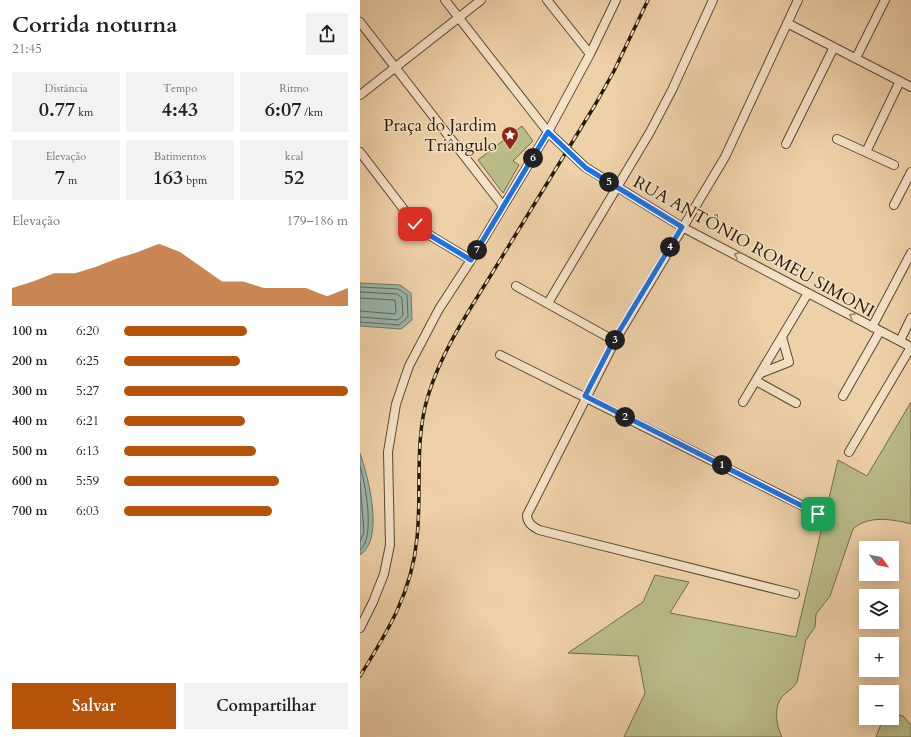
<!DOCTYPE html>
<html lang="pt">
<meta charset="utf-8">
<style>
:root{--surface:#fff;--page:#f2f2f2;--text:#202124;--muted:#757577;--accent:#b45309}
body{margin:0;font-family:Cardo,serif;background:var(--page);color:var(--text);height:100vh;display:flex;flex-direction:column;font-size:15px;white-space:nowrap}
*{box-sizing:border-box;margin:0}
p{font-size:13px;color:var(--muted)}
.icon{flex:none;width:22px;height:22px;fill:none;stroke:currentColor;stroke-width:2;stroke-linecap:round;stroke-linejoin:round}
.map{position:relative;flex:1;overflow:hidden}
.sheet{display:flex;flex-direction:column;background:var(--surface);width:360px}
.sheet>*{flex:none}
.needle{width:26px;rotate:122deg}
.buttons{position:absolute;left:499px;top:541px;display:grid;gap:8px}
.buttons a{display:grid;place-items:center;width:40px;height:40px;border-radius:0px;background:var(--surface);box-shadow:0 2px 10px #0003;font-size:20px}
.pin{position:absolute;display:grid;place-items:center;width:34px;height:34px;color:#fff;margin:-17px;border-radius:8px;box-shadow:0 2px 6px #0006}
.km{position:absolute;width:20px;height:20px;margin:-10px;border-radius:50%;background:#222;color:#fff;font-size:11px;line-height:20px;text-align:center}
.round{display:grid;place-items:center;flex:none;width:42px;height:42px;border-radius:0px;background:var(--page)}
.headline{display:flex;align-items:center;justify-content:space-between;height:68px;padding:0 12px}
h1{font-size:22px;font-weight:800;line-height:30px}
.figures{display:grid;grid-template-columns:repeat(3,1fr);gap:6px;height:68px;padding:4px 12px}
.figures div{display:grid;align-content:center;border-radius:0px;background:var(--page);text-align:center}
.figures b{font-size:20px;font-weight:800}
.figures small{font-size:11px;font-weight:400}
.figures p{font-size:11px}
.chart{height:112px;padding:8px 12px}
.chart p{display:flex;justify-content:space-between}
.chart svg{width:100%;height:72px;margin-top:4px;fill:var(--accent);opacity:.7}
.cta{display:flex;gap:8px;margin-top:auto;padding:8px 12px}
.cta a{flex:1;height:46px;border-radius:0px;background:var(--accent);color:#fff;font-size:16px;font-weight:800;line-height:46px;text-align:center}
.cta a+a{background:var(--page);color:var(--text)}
ul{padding:0 12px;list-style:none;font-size:13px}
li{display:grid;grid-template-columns:64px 48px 1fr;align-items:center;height:30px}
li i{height:10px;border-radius:5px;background:var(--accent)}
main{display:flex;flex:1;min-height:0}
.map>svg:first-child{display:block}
.green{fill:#b9bc88;stroke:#706b48}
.water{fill:#9ab6ad;stroke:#6c786b}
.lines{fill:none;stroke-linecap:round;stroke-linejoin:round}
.shore{stroke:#61685a;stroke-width:1}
.minor-casing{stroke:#5a4830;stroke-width:10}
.minor{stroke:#f5e1c7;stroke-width:8}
.rail-casing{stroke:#281a07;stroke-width:3.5}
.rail{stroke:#f5e1c7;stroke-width:2;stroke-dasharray:6;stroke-linecap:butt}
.oneway{stroke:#998771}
.route-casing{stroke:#fff;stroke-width:8}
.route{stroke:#1a73e8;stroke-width:5}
.labels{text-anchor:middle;stroke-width:3;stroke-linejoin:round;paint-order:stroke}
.poi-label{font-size:17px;fill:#281a07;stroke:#f5e1c7;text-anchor:end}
.street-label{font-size:17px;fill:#281a07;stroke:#f5e1c7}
</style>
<main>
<section class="sheet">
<div class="headline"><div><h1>Corrida noturna</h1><p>21:45</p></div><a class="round"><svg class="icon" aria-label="share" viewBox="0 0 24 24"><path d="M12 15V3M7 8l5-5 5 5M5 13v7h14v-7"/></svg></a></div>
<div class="figures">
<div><p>Distância</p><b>0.77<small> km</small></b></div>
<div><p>Tempo</p><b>4:43</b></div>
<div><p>Ritmo</p><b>6:07<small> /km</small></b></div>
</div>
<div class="figures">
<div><p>Elevação</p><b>7<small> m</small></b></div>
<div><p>Batimentos</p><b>163<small> bpm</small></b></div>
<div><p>kcal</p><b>52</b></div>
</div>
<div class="chart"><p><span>Elevação</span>179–186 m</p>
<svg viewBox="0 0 160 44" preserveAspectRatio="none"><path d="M0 44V33L10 29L20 24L30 24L40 20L50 15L60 11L70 6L80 11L90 20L100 29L110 29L120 33L130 33L140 33L150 38L160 33V44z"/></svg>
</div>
<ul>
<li><b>100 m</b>6:20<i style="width:55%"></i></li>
<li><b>200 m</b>6:25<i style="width:52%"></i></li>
<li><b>300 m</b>5:27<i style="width:100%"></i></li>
<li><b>400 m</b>6:21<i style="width:54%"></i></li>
<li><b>500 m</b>6:13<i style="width:59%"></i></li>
<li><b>600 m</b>5:59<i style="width:69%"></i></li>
<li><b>700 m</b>6:03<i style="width:66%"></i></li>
</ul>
<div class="cta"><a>Salvar</a><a>Compartilhar</a></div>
</section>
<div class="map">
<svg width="551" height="737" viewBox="0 0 551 737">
<rect width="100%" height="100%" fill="#efd1a9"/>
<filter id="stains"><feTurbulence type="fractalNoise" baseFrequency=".005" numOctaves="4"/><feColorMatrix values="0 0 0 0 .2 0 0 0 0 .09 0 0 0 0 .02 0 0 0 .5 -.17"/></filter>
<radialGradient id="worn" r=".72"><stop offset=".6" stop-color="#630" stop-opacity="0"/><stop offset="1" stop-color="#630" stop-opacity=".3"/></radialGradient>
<path class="green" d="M162 126 173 141 153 161 159 165 143 193 118 160Z
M551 402V524C533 519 508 515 493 529L470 596 456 614 455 627 446 640 437 682C433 689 429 690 424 695 413 704 416 726 422 737H264L285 693 278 656 208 653 283 602 295 575 329 582 310 613 436 637 478 460 507 476Z
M532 714 543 716 551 725V737H516L523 719 532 718Z"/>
<path class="water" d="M0 283 40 285 51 293 52 320 41 329 0 326Z
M0 453C8 476 25 539 0 555Z"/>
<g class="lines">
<path class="shore" d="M0 287 38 289 47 295 48 317 39 325 0 322
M0 292 37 294 42 298 43 315 38 320 0 317
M0 298 35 300 36 311 35 314 0 311
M0 466C5 482 16 539 0 550
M0 481 4 532 0 542"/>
<g class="minor-casing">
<path id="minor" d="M85 0 188 132 225 167 322 227 551 347
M187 0 230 54
M0 22 143 206
M427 23 551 87
M496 58 525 0
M0 95 121 0
M477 139 534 165
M426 144 474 47
M0 152 55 224 61 230 111 260
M506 152 540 81
M534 205 551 172
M156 286 255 341
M188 303 290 132 312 90 353 0
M512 327 551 253
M540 341 551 318
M140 355 459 514
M401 373 429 362 422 337
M396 381 436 403
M483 396 520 331
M383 402 448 293
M489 452 551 347
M435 594 179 530C172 526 167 523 167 515L255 341 365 157 438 0
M0 628 13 602 24 574 30 545 28 452 36 404 49 366 79 309 111 260 188 132 230 54 256 0"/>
</g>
<use href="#minor" class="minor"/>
<g class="rail-casing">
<path id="rail" d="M0 676C28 631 52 592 57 538 62 491 54 441 68 396 82 350 109 311 134 270 168 215 201 160 235 105L254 71 288 0"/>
</g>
<use href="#rail" class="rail"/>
</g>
<defs><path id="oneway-chevron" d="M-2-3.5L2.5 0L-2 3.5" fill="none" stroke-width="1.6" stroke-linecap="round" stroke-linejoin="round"/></defs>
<g class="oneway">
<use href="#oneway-chevron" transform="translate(377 255) rotate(-153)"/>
<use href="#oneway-chevron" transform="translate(492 316) rotate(-152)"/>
</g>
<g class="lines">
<g class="route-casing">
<path id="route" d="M55 224 61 230 111 260 188 132 226 168 322 227 254 340 225 396 458 514"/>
</g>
<use href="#route" class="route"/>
</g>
<defs>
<g id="sight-pin" transform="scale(0.9)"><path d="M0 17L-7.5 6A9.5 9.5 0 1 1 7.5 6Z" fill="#8f2418" stroke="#f5e1c7"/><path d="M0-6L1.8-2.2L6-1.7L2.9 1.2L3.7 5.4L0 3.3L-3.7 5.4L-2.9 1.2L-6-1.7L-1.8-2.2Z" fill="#fff"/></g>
</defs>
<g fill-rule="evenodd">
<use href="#sight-pin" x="150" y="135"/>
</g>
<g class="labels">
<g class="poi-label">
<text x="137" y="131">Praça do Jardim<tspan x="137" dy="20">Triângulo</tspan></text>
</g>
<g class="street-label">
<text transform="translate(394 246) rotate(29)" y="6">RUA ANTÔNIO ROMEU SIMONI</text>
</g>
</g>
<rect width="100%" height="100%" filter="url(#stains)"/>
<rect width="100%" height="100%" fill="url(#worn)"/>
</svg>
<div class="buttons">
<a><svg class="needle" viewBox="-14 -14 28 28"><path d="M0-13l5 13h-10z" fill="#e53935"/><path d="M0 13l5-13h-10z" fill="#757577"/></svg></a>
<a><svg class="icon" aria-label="layers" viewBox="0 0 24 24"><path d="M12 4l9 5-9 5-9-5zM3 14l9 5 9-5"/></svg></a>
<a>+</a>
<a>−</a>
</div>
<div class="pin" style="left:458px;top:514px;background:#1e9e55"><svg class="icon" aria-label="arrive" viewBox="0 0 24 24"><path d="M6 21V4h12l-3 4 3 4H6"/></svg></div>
<div class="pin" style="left:55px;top:224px;background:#d93025"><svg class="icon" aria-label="check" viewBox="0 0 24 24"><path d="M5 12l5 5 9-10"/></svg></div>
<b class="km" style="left:362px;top:465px">1</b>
<b class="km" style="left:265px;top:417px">2</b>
<b class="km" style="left:255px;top:340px">3</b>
<b class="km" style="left:310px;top:247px">4</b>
<b class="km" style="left:249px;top:182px">5</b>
<b class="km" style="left:173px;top:158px">6</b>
<b class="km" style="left:117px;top:250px">7</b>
</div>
</main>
